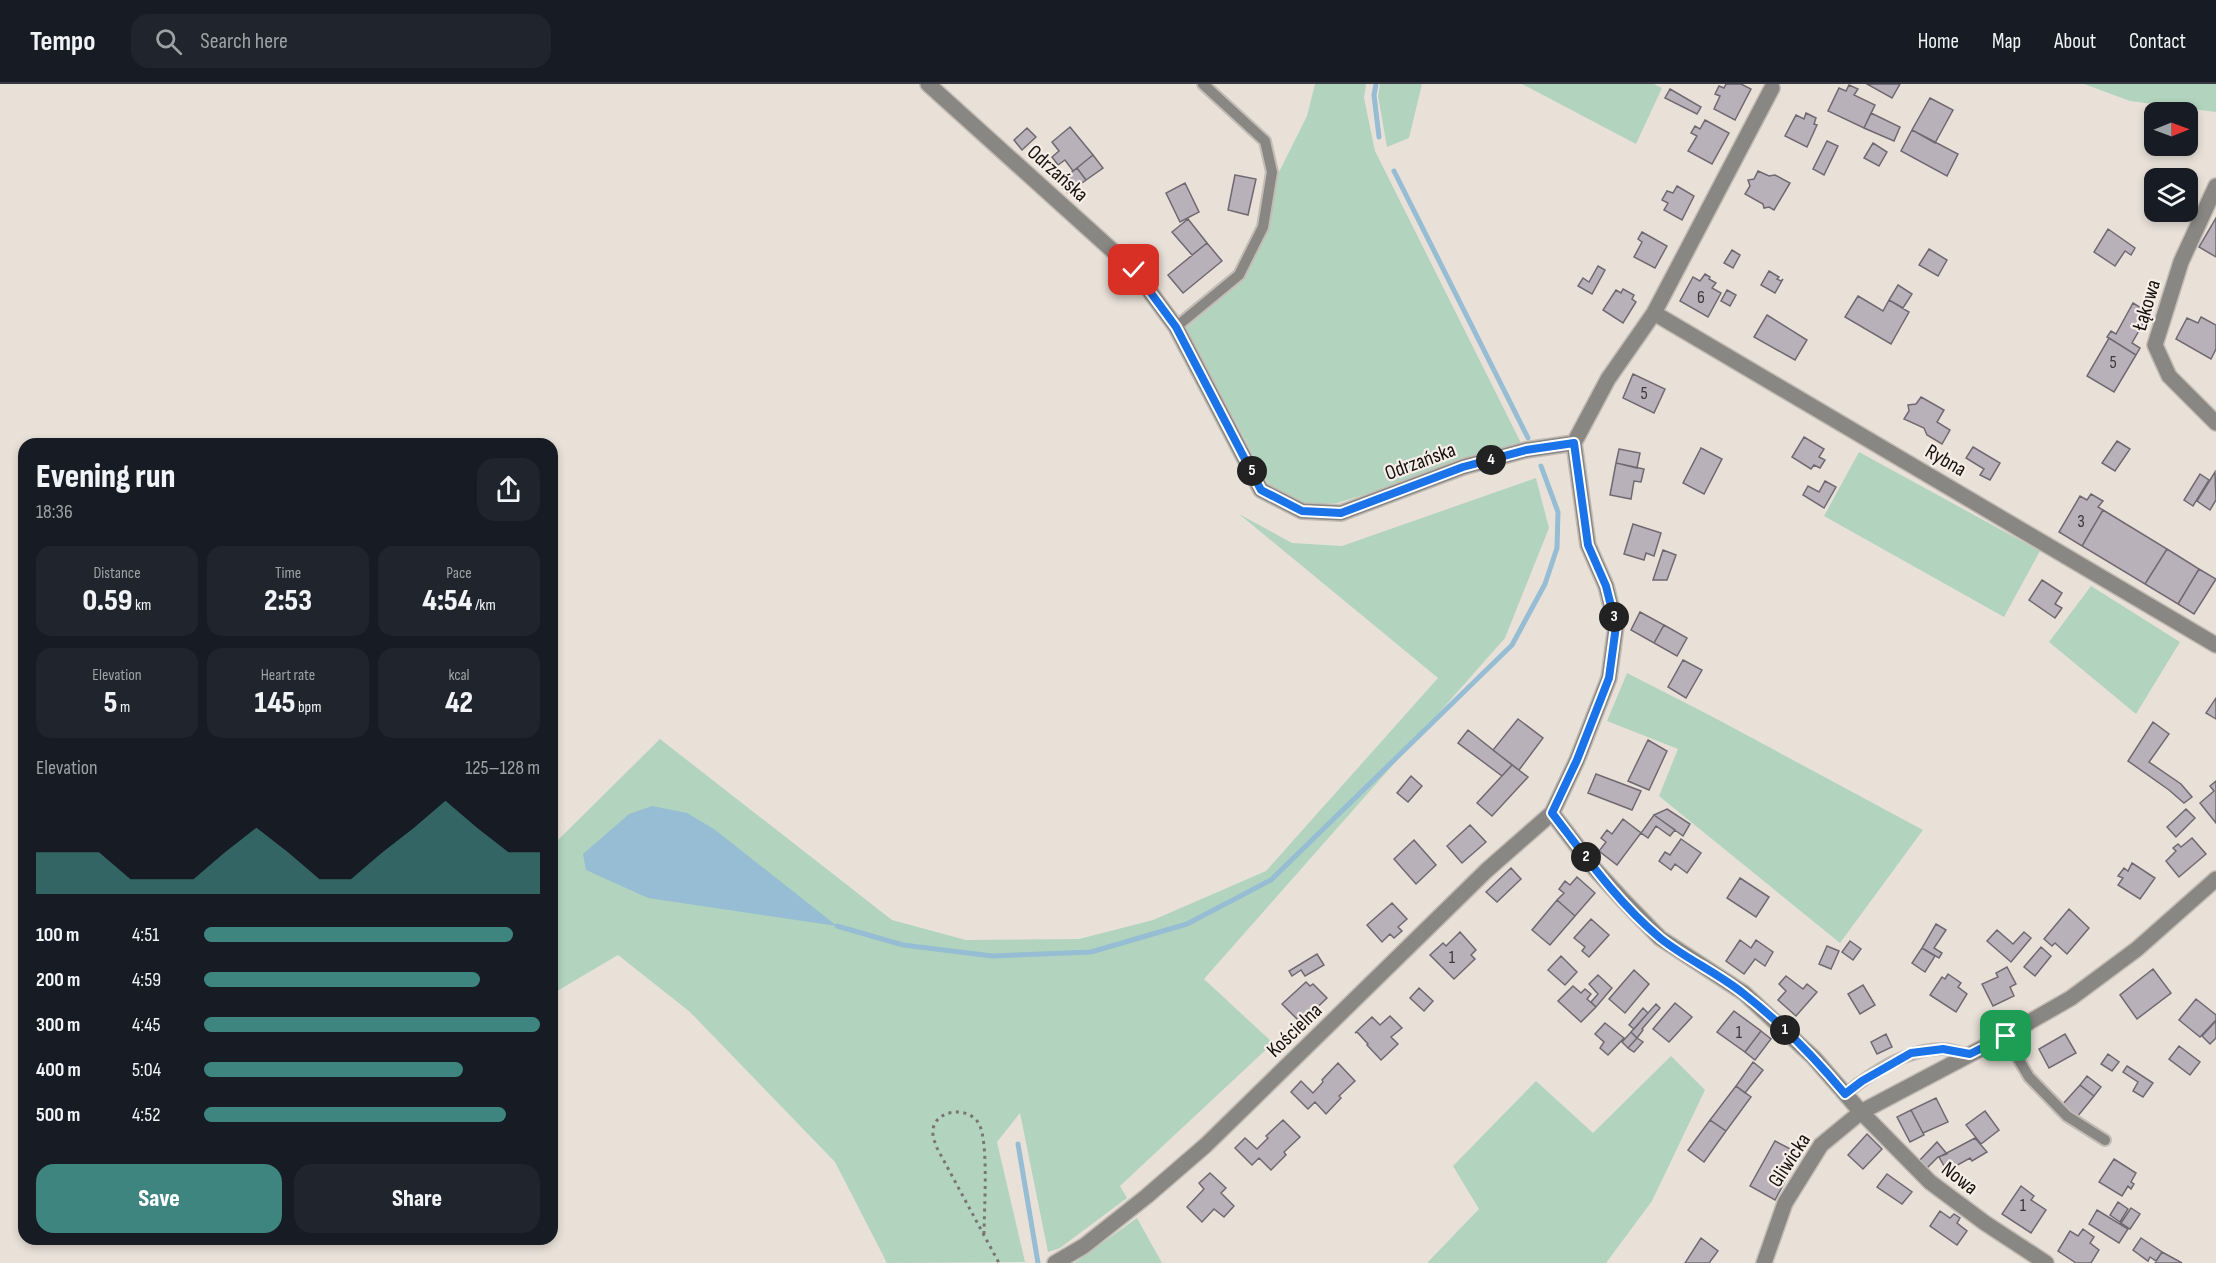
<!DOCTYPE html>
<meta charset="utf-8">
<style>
:root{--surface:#171b24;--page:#20242c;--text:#f1f3f6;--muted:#9ea1a6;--line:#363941;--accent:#3e8580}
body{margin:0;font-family:"Sofia Sans Condensed",sans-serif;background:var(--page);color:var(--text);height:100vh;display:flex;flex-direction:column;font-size:22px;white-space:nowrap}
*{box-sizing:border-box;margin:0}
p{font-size:20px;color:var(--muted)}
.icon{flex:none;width:33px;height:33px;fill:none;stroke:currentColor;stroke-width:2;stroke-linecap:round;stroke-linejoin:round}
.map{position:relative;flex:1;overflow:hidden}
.panel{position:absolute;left:18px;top:354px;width:540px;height:807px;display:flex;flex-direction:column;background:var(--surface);border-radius:18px;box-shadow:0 3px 9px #0003}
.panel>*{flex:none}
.needle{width:39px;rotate:89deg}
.controls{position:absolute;left:2144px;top:18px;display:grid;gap:12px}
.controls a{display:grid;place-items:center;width:54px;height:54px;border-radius:12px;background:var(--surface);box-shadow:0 3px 9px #0003;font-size:30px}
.pin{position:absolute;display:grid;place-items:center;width:51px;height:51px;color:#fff;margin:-26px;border-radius:12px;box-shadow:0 3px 9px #0006}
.km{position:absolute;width:30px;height:30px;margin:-15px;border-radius:50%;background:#222;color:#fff;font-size:16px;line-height:30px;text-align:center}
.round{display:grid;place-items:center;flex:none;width:63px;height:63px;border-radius:18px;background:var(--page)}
.head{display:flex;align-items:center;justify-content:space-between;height:102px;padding:0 18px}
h1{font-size:33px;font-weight:800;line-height:45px}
.metrics{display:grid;grid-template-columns:repeat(3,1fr);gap:9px;height:102px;padding:6px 18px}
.metrics div{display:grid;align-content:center;border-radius:15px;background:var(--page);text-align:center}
.metrics b{font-size:30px;font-weight:800}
.metrics small{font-size:16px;font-weight:400}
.metrics p{font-size:16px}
.chart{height:168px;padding:12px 18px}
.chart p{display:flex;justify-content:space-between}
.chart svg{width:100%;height:108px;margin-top:6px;fill:var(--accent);opacity:.7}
.cta{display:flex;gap:12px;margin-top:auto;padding:12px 18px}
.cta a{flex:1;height:69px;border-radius:18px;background:var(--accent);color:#fff;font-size:24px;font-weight:800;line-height:69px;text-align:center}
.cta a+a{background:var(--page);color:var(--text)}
ul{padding:0 18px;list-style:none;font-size:20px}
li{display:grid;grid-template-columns:96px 72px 1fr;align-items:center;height:45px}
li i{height:15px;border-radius:8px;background:var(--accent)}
header{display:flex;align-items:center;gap:36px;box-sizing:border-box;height:84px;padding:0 30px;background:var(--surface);border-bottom:2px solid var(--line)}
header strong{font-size:28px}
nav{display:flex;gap:33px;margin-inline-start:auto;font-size:21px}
.search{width:420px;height:54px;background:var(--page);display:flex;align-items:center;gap:15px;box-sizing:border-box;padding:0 21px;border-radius:18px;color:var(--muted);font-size:22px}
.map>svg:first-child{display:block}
.green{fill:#b2d4be}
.water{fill:#96bdd3}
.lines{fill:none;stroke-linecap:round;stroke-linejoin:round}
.stream{stroke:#96bdd3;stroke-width:5}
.building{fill:#b8b1ba;stroke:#6f6971;stroke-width:1.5}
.lane-casing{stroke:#c3bcb4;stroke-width:14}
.street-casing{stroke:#c3bcb4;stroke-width:18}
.path{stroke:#7b7570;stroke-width:3;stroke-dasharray:3 4.5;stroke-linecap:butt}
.lane{stroke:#898783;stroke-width:10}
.street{stroke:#898783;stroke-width:15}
.route-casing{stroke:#fff;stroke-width:12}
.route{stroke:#1a73e8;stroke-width:8}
.labels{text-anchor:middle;stroke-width:4.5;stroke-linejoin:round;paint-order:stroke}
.number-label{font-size:18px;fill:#3d3939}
.street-label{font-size:21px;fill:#14110e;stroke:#f6eee6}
</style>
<header>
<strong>Tempo</strong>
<div class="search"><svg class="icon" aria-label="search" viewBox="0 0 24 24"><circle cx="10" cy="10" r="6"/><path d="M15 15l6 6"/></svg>Search here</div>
<nav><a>Home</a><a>Map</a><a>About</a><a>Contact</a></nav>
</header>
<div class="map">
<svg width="2216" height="1179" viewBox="0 0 2216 1179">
<rect width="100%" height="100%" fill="#e9e1d8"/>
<path class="green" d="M1315 0H1366L1364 14 1375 67 1521 359 1454 377 1383 405 1337 419 1306 421 1269 401 1186 244 1244 196 1269 144 1277 92 1307 32Z
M1380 0H1422L1409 54 1387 63 1378 12Z
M1522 0H1654L1662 4 1636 60Z
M2084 0H2216V28L2130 17Z
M1859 368 2040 467 2004 533 1824 432Z
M1536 394 1549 444 1505 554 1204 895 1273 959 1120 1102 1127 1114 1060 1164 1048 1168 1020 1029 997 1058 1025 1178 887 1179 835 1078 690 928 618 871 552 910V796L558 756 660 655 892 836 966 856 1079 855 1153 836 1266 787 1438 594 1239 430 1292 459 1342 462Z
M2091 502 2180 558 2136 630 2049 558Z
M1627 589 1713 633 1923 746 1840 859 1659 712 1678 665 1607 637Z
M1671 972 1705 1006 1652 1117 1606 1179H1427L1479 1125 1453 1082 1536 997 1593 1049Z
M1137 1134 1162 1179H1074Z"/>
<path class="water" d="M652 722 687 729 714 745 837 842 648 814 586 786 583 770 629 730Z"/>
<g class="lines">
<path class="stream" d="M1376 0 1374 11 1379 53
M1394 87 1528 354
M837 842 903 861 992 872 1091 868 1187 840 1271 796 1512 561 1545 500 1557 464 1558 428 1541 382
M1018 1060 1038 1179"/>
</g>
<path class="building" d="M1726 0H1741L1751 5 1735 36 1714 25 1720 12 1715 10 1719 2 1724 4Z
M1867 0H1900L1892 14Z
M1849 1 1858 5 1854 11 1875 21 1864 44 1828 27 1839 4 1846 7Z
M1670 5 1701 23 1697 30 1665 14Z
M1930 14 1953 26 1935 59 1912 46Z
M1806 29 1816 34 1814 40 1817 41 1807 63 1785 52 1796 31 1804 35Z
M1871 29 1900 43 1894 57 1864 44Z
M1705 36 1729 49 1712 80 1688 67 1697 52 1691 49 1695 42 1700 45Z
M1070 43 1093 71 1073 87 1065 76 1058 81 1052 73 1059 67 1052 58Z
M1027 44 1036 53 1022 66 1014 56Z
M1912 46 1958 70 1947 92 1901 67Z
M1827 57 1838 62 1824 91 1813 85Z
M1873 59 1887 68 1879 82 1864 74Z
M1093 71 1103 84 1086 96 1077 84Z
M1077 84 1086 96 1068 109 1058 99Z
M1758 87 1769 92 1775 91 1790 99 1774 126 1769 123 1764 124 1763 120 1745 110 1750 102 1748 96 1754 95Z
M1235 91 1256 95 1248 131 1228 126Z
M1185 99 1199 128 1180 138 1166 109Z
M1677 102 1694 112 1682 136 1664 126 1668 119 1662 116 1667 107 1673 109Z
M2216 134V173L2199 163Z
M1188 135 1207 159 1192 171 1172 148Z
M2108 145 2135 164 2131 171 2125 167 2115 182 2094 168Z
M1642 148 1667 162 1655 184 1634 173 1642 158 1638 155Z
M1207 159 1222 177 1183 209 1168 191Z
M1929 165 1947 176 1938 192 1919 181Z
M1732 166 1740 171 1733 184 1724 179Z
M1598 182 1605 186 1592 210 1578 202 1583 194 1589 198Z
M1769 187 1779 193 1777 195 1781 197 1783 195 1775 209 1761 201Z
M1705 190 1710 193 1709 195 1716 199 1712 204 1721 209 1708 233 1680 217 1693 193 1700 197Z
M1898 201 1912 210 1903 224 1889 216Z
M1623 205 1634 211 1632 215 1636 218 1623 239 1603 226 1616 206 1621 209Z
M1727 206 1736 211 1730 222 1721 217Z
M1858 212 1883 227 1889 216 1909 228 1891 260 1845 233Z
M2133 219 2149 229 2132 259 2140 264 2136 271 2107 253 2111 247 2116 250Z
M1767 231 1807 256 1795 276 1754 253Z
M2201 233 2216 241V265L2211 275 2176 255 2187 234 2198 239Z
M2109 254 2136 271 2114 308 2087 292Z
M1633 290 1665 305 1654 329 1623 314Z
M1921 313 1944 326 1937 338 1950 346 1942 360 1927 351 1924 344 1904 335 1909 327 1908 321 1916 320Z
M1804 353 1824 365 1819 373 1825 376 1820 384 1814 381 1811 385 1792 373Z
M2117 357 2130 365 2115 387 2102 379Z
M1973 363 2000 379 1990 396 1980 391 1984 385 1966 374Z
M1701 364 1722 375 1704 410 1683 399Z
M1619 365 1640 369 1637 384 1616 379Z
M1616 379 1644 385 1641 398 1634 397 1631 415 1610 411Z
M2215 388 2216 416 2210 426 2197 417Z
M2200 390 2209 396 2193 422 2184 416Z
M1825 397 1836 403 1824 424 1803 411 1808 402 1819 408Z
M2091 410 2103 417 2098 423 2103 426 2082 462 2059 448 2080 412 2087 416Z
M2103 426 2167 465 2145 500 2082 462Z
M1633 440 1661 449 1654 472 1646 469 1644 476 1624 470Z
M2167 465 2199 485 2178 520 2145 500Z
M1663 466 1676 471 1667 496H1653Z
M2199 485 2216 495 2194 530 2178 520Z
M2042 496 2062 509 2055 520 2062 524 2055 534 2029 516Z
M1640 528 1664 541 1654 559 1631 546Z
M1664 541 1687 554 1677 572 1654 559Z
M1683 576 1702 586 1686 614 1668 603Z
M2216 614V635L2206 629Z
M1518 635 1543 654 1519 686 1493 666Z
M2153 638 2169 650 2149 678 2181 700 2192 713 2184 719 2169 706 2128 677Z
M1468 646 1512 681 1502 692 1458 659Z
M1648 656 1667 667 1649 706 1628 697Z
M1512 681 1528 693 1492 732 1477 719Z
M1596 690 1641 707 1632 726 1588 709Z
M1411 692 1422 702 1408 718 1397 709Z
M2216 697V739L2200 719 2214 707 2210 702Z
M1667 725 1690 740 1683 752 1654 731Z
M2186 725 2195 734 2176 753 2167 743Z
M1654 731 1675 746 1670 752 1656 742 1648 754 1641 749Z
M1623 735 1641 749 1617 781 1599 767 1606 758 1601 754 1607 746 1612 750Z
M1470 741 1486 758 1462 779 1447 762Z
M2192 754 2206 770 2179 793 2166 777 2176 767 2173 764 2178 760 2181 763Z
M1681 755 1701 769 1687 789 1675 780 1671 786 1659 777 1665 768 1670 771Z
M1414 756 1436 781 1416 800 1394 775Z
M2132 779 2155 794 2140 815 2118 801 2123 794 2118 792 2124 784 2128 787Z
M1511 784 1521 795 1497 818 1486 808Z
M1577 793 1595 809 1575 832 1557 816 1564 809 1559 805 1565 797 1570 801Z
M1740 794 1769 813 1756 833 1727 814Z
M1557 816 1575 832 1550 861 1532 846Z
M1392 819 1407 835 1398 843 1402 847 1394 854 1390 850 1382 858 1367 841Z
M2069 825 2089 844 2067 870 2055 859 2052 862 2044 855Z
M1591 835 1609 851 1589 873 1582 867 1585 863 1574 854Z
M1936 840 1946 846 1934 864 1942 869 1939 874 1922 864Z
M1997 846 2013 860 2024 848 2031 854 2011 878 1987 857Z
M1460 848 1476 866 1471 871 1475 875 1454 895 1430 871 1443 859 1446 862Z
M1740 856 1751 864 1756 856 1773 868 1765 882 1755 875 1744 890 1726 877Z
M1850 857 1861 865 1853 876 1842 868Z
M1827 862 1839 867 1831 885 1819 880Z
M2041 863 2051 872 2035 892 2024 883Z
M1922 864 1935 872 1925 888 1912 879Z
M1317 870 1324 881 1305 892 1301 886 1292 892 1289 887Z
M1561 872 1577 888 1565 901 1548 886Z
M2007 883 2016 900 2010 903 2014 912 1993 922 1982 900 1998 893 1996 889Z
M2153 885 2171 909 2137 935 2120 911Z
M1634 886 1649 900 1625 929 1609 915Z
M1948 890 1961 899 1958 903 1967 910 1956 928 1930 911 1942 893 1945 895Z
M1598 891 1612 904 1596 923 1591 918 1598 910 1589 900Z
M1786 892 1803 905 1807 900 1817 908 1796 932 1778 916 1786 907 1779 900Z
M1306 898 1310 902 1313 900 1327 914 1301 939 1282 920Z
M1863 901 1875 921 1860 930 1848 910Z
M1573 902 1581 909 1585 905 1591 910 1587 915 1596 923 1581 938 1558 917Z
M1419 904 1433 917 1424 927 1410 914Z
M2196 915 2216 931V936L2200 953 2179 936Z
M1675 919 1692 933 1669 958 1653 945Z
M1656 920 1660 924 1642 945 1643 946 1637 954 1631 948Z
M1643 924 1648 929 1634 945 1629 941Z
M1734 927 1761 947 1745 968 1717 948Z
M1390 932 1402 944 1391 953 1398 960 1381 976 1367 961 1368 960 1357 948 1355 949 1372 933 1380 941Z
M2216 937V954L2210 960 2202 952Z
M1605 939 1624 954 1608 971 1600 964 1604 958 1595 950Z
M1761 947 1771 955 1755 976 1745 968Z
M1631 948 1637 954 1628 964 1622 958Z
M1886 950 1892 963 1877 970 1871 958Z
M2065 950 2076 969 2049 984 2039 965Z
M1637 954 1643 958 1634 968 1628 964Z
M2179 962 2200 978 2190 991 2169 975Z
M2108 970 2119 978 2112 987 2101 980Z
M1753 978 1763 986 1745 1009 1736 1002Z
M1338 979 1355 997 1339 1012 1341 1014 1326 1030 1315 1018 1308 1025 1291 1008 1301 997 1313 1009 1323 998 1322 996Z
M2127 982 2153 999 2143 1013 2133 1007 2138 998 2123 988Z
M2087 992 2101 1003 2094 1012 2080 1001Z
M2080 1001 2094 1012 2077 1033 2062 1021Z
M1736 1002 1751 1013 1726 1047 1710 1036Z
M1936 1014 1948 1038 1923 1049 1911 1026Z
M1911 1026 1924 1051 1910 1058 1897 1033Z
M1985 1027 1999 1046 1981 1060 1966 1041Z
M1283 1036 1300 1053 1284 1068 1286 1071 1271 1086 1259 1074 1252 1081 1235 1064 1245 1054 1257 1065 1268 1054 1266 1052Z
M1710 1036 1726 1047 1704 1078 1688 1066Z
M1867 1050 1882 1065 1863 1085 1848 1071Z
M1975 1054 1987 1068 1972 1077 1970 1074 1947 1087 1939 1073Z
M1775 1057 1800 1070 1775 1116 1750 1102Z
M1937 1058 1947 1070 1938 1073 1927 1084 1919 1077Z
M2114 1075 2136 1089 2131 1098 2134 1100 2131 1105 2128 1102 2122 1112 2099 1098Z
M1210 1089 1226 1104 1221 1109 1234 1122 1224 1133 1214 1125 1202 1138 1187 1123 1204 1105 1199 1099Z
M1887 1090 1912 1108 1902 1120 1877 1103Z
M2021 1102 2034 1112 2031 1116 2046 1126 2031 1149 2002 1130Z
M2118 1118 2128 1125 2120 1138 2110 1131Z
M2131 1124 2140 1130 2130 1145 2121 1139Z
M2097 1126 2128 1145 2119 1159 2089 1140Z
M1940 1127 1950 1134 1954 1130 1960 1134 1957 1139 1967 1147 1957 1161 1930 1142Z
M2083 1145 2094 1153 2090 1159 2099 1166 2091 1179H2076L2058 1167 2070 1147 2078 1152Z
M1701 1154 1718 1167 1709 1179H1685Z
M2141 1154 2162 1168 2156 1177 2150 1173 2148 1177 2133 1166Z
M2162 1168 2182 1179H2155Z"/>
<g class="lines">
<g class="lane-casing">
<path id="lane" d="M1176 243 1239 191 1263 143 1272 88 1265 57 1203 0
M2005 952 2029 993 2067 1032 2105 1056
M1845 1010C1873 988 1906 965 1942 965 1951 965 1961 969 1970 971"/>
</g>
<g class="street-casing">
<path id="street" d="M928 0 1134 186 1176 243 1261 406 1302 427 1341 429 1463 383 1526 366 1574 359
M2216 102 2181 178 2155 261 2169 292 2216 339
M1654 229 1772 4
M1574 359 1608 295 1654 229 2216 561
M1552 729 1593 783 1624 817 1660 854 1744 909 1814 974 1861 1028 1930 1098 1985 1139 2046 1179
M1055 1179 1084 1162 1147 1112 1206 1061 1487 786 1552 729 1577 676 1609 594 1616 542 1606 502 1588 461 1574 359
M1764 1179 1785 1119 1821 1061 1861 1028 2005 952 2071 914 2137 865 2216 795"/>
</g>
<path class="path" d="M984 1150C984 1125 989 1059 979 1040 968 1020 930 1026 933 1051 933 1055 936 1060 937 1064L999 1179"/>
<use href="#lane" class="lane"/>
<use href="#street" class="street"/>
</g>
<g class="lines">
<g class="route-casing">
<path id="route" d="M1134 186 1176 243 1261 406 1302 427 1341 429 1463 383 1526 366 1574 359 1588 461 1606 502 1616 542 1609 594 1577 676 1552 729C1585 772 1618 819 1660 854 1686 875 1718 889 1744 910 1781 939 1815 974 1845 1010L1862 997 1911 969 1943 965 1970 970 2006 952"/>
</g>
<use href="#route" class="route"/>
</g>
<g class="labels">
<g class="number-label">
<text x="1701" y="219">6</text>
<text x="2113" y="284">5</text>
<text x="1644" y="315">5</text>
<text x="2081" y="443">3</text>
<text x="1452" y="879">1</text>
<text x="1739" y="954">1</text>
<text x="2023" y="1127">1</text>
</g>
<g class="street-label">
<text transform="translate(1058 89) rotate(42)" y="7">Odrzańska</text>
<text transform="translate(2146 221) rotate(-73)" y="7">Łąkowa</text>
<text transform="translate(1946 376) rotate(30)" y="7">Rybna</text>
<text transform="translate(1420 377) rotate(-20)" y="7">Odrzańska</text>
<text transform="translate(1294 946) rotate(-44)" y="7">Kościelna</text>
<text transform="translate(1789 1076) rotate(-57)" y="7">Gliwicka</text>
<text transform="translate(1960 1094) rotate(38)" y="7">Nowa</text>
</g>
</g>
</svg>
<div class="controls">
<a><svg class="needle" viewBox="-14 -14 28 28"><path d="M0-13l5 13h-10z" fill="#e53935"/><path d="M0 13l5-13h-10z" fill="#9ea1a6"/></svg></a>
<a><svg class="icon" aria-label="layers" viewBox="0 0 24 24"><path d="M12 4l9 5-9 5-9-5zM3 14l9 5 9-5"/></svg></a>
</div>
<div class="pin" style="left:2006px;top:952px;background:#1e9e55"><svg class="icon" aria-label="arrive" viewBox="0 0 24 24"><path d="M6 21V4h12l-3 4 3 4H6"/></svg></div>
<div class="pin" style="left:1134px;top:186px;background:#d93025"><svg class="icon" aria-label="check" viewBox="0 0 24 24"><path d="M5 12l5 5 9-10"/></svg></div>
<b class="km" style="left:1785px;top:946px">1</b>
<b class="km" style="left:1586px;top:773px">2</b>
<b class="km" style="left:1614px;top:533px">3</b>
<b class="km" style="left:1491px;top:376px">4</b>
<b class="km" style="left:1252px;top:387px">5</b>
<section class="panel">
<div class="head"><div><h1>Evening run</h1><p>18:36</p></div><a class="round"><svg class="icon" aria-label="share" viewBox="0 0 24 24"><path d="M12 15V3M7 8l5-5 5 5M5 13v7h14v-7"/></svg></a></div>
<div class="metrics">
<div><p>Distance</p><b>0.59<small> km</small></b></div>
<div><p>Time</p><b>2:53</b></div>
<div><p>Pace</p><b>4:54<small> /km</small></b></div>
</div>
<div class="metrics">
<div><p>Elevation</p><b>5<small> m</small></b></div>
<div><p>Heart rate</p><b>145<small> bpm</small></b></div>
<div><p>kcal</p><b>42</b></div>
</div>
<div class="chart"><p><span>Elevation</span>125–128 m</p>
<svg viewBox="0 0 160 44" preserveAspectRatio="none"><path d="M0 44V27L10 27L20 27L30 38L40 38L50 38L60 27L70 17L80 27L90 38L100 38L110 27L120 17L130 6L140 17L150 27L160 27V44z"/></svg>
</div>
<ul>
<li><b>100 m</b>4:51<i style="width:92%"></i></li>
<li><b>200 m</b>4:59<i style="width:82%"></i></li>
<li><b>300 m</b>4:45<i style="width:100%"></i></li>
<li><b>400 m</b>5:04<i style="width:77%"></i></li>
<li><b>500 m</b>4:52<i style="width:90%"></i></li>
</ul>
<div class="cta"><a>Save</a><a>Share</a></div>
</section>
</div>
